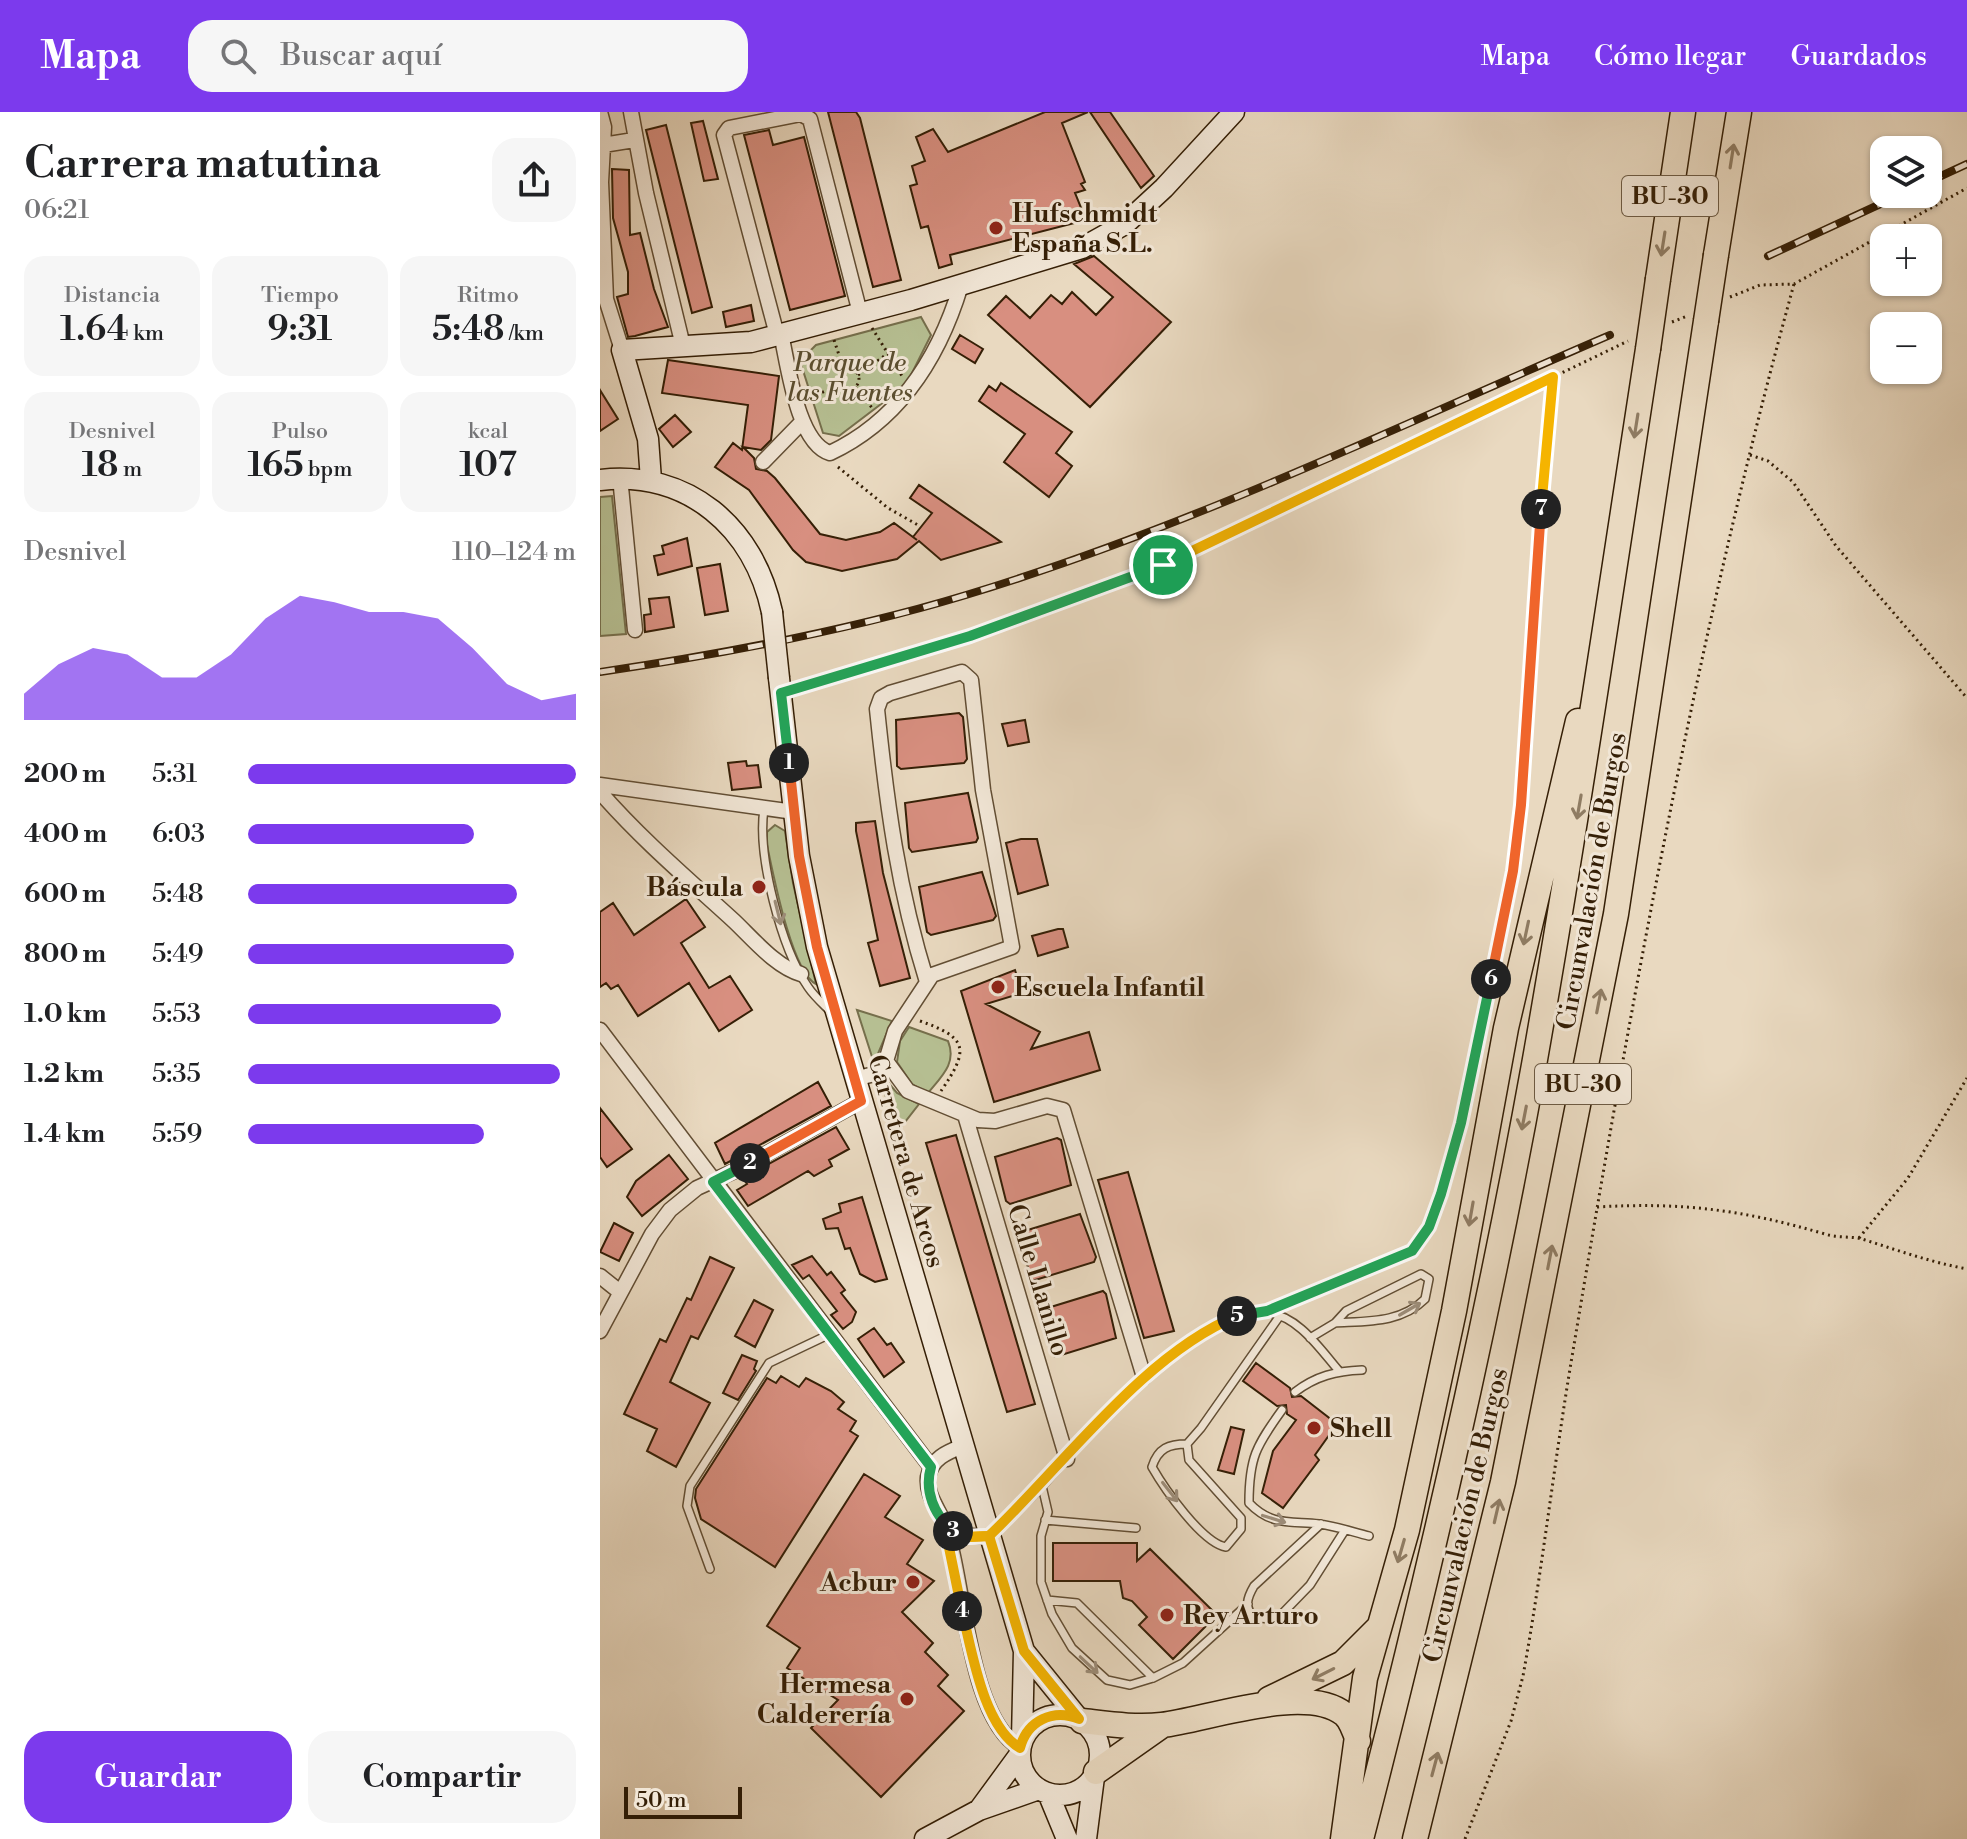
<!DOCTYPE html>
<html lang="es">
<meta charset="utf-8">
<style>
:root{--surface:#fff;--page:#f6f6f6;--text:#202124;--muted:#757577;--accent:#7c3aed}
body{margin:0;font-family:"Libre Bodoni",serif;background:var(--page);color:var(--text);height:100vh;display:flex;flex-direction:column;font-size:30px;white-space:nowrap}
*{box-sizing:border-box;margin:0}
p{font-size:26px;color:var(--muted)}
.icon{flex:none;width:44px;height:44px;fill:none;stroke:currentColor;stroke-width:2;stroke-linecap:round;stroke-linejoin:round}
.map{position:relative;flex:1;overflow:hidden}
.panel{display:flex;flex-direction:column;background:var(--surface);width:600px}
.panel>*{flex:none}
.buttons{position:absolute;left:1270px;top:24px;display:grid;gap:16px}
.buttons a{display:grid;place-items:center;width:72px;height:72px;border-radius:16px;background:var(--surface);box-shadow:0 2px 6px #0004;font-size:40px}
.scale{position:absolute;left:24px;bottom:20px;width:118px;box-sizing:border-box;padding-left:8px;border:4px solid #351f06;border-top:0;font-size:22px;line-height:28px;white-space:nowrap;color:#351f06;-webkit-text-stroke:6px #f1e6d6;paint-order:stroke}
.pin{position:absolute;display:grid;place-items:center;width:68px;height:68px;color:#fff;margin:-34px;border:4px solid #fff;border-radius:50%;box-shadow:0 2px 8px #0007}
.km{position:absolute;width:40px;height:40px;margin:-20px;border-radius:50%;background:#222;color:#fff;font-size:22px;line-height:40px;text-align:center}
.round{display:grid;place-items:center;flex:none;width:84px;height:84px;border-radius:24px;background:var(--page)}
.headline{display:flex;align-items:center;justify-content:space-between;height:136px;padding:0 24px}
h1{font-size:44px;font-weight:600;line-height:60px}
.metrics{display:grid;grid-template-columns:repeat(3,1fr);gap:12px;height:136px;padding:8px 24px}
.metrics div{display:grid;align-content:center;border-radius:20px;background:var(--page);text-align:center}
.metrics b{font-size:34px;font-weight:600}
.metrics small{font-size:22px;font-weight:400}
.metrics p{font-size:22px}
.chart{height:224px;padding:16px 24px}
.chart p{display:flex;justify-content:space-between}
.chart svg{width:100%;height:144px;margin-top:8px;fill:var(--accent);opacity:.7}
.button{display:flex;gap:16px;margin-top:auto;padding:16px 24px}
.button a{flex:1;height:92px;border-radius:24px;background:var(--accent);color:#fff;font-size:32px;font-weight:600;line-height:92px;text-align:center}
.button a+a{background:var(--page);color:var(--text)}
ul{padding:0 24px;list-style:none;font-size:26px}
li{display:grid;grid-template-columns:128px 96px 1fr;align-items:center;height:60px}
li i{height:20px;border-radius:10px;background:var(--accent)}
header{display:flex;align-items:center;gap:48px;box-sizing:border-box;height:112px;padding:0 40px;background:var(--accent);color:#fff}
header strong{font-size:38px}
nav{display:flex;gap:44px;margin-inline-start:auto;font-size:28px}
.search{width:560px;height:72px;background:var(--page);display:flex;align-items:center;gap:20px;box-sizing:border-box;padding:0 28px;border-radius:24px;color:var(--muted);font-size:30px}
main{display:flex;flex:1;min-height:0}
.map>svg:first-child{display:block}
.green{fill:#b6bf92;stroke:#766f4c;stroke-width:2}
.building{fill:#d88f80;stroke:#351f06;stroke-width:2}
.lines{fill:none;stroke-linecap:round;stroke-linejoin:round}
.lane-casing{stroke:#624e34;stroke-width:10}
.street-casing{stroke:#624e34;stroke-width:17}
.secondary-casing{stroke:#351f06;stroke-width:23}
.highway-casing{stroke:#351f06;stroke-width:27}
.path{stroke:#351f06;stroke-width:3;stroke-dasharray:2 4;stroke-linecap:butt}
.lane{stroke:#f1e6d6;stroke-width:7}
.street{stroke:#f1e6d6;stroke-width:14}
.secondary{stroke:#f1e6d6;stroke-width:20}
.highway{stroke:#e9d9c0;stroke-width:24}
.rail-casing{stroke:#351f06;stroke-width:8}
.rail{stroke:#f1e6d6;stroke-width:5;stroke-dasharray:15;stroke-linecap:butt}
.secondary-bridge-casing{stroke:#351f06;stroke-width:23;stroke-linecap:butt}
.highway-bridge-casing{stroke:#351f06;stroke-width:27;stroke-linecap:butt}
.secondary-bridge{stroke:#f1e6d6;stroke-width:20}
.highway-bridge{stroke:#e9d9c0;stroke-width:24}
.oneway{stroke:#8f7c63}
.oneway2{stroke:#9c8c78}
.split-1-casing{stroke:#fff;stroke-width:16}
.split-2-casing{stroke:#fff;stroke-width:16}
.split-3-casing{stroke:#fff;stroke-width:16}
.split-4-casing{stroke:#fff;stroke-width:16}
.split-5-casing{stroke:#fff;stroke-width:16}
.split-6-casing{stroke:#fff;stroke-width:16}
.split-7-casing{stroke:#fff;stroke-width:16}
.split-8-casing{stroke:#fff;stroke-width:16}
.split-1{stroke:#22a559;stroke-width:10}
.split-2{stroke:#f0652b;stroke-width:10}
.split-3{stroke:#22a559;stroke-width:10}
.split-4{stroke:#f5b400;stroke-width:10}
.split-5{stroke:#f5b400;stroke-width:10}
.split-6{stroke:#22a559;stroke-width:10}
.split-7{stroke:#f0652b;stroke-width:10}
.split-8{stroke:#f5b400;stroke-width:10}
.poi-dot{fill:#8f2418;stroke:#f1e6d6;stroke-width:3}
.labels{text-anchor:middle;stroke-width:6;stroke-linejoin:round;paint-order:stroke}
.shield{fill:#f1e6d6;stroke:#6d5b44;stroke-width:2}
.shield-label{font-size:24px;font-weight:bold;fill:#351f06}
.poi-label{font-size:26px;font-weight:bold;fill:#351f06;stroke:#f1e6d6;text-anchor:start}
.park-label{font-size:26px;font-style:italic;fill:#5c4f30;stroke:#f1e6d6}
.street-label{font-size:26px;fill:#351f06;stroke:#f1e6d6}
</style>
<header>
<strong>Mapa</strong>
<div class="search"><svg class="icon" aria-label="search" viewBox="0 0 24 24"><circle cx="10" cy="10" r="6"/><path d="M15 15l6 6"/></svg>Buscar aquí</div>
<nav><a>Mapa</a><a>Cómo llegar</a><a>Guardados</a></nav>
</header>
<main>
<section class="panel">
<div class="headline"><div><h1>Carrera matutina</h1><p>06:21</p></div><a class="round"><svg class="icon" aria-label="share" viewBox="0 0 24 24"><path d="M12 15V3M7 8l5-5 5 5M5 13v7h14v-7"/></svg></a></div>
<div class="metrics">
<div><p>Distancia</p><b>1.64<small> km</small></b></div>
<div><p>Tiempo</p><b>9:31</b></div>
<div><p>Ritmo</p><b>5:48<small> /km</small></b></div>
</div>
<div class="metrics">
<div><p>Desnivel</p><b>18<small> m</small></b></div>
<div><p>Pulso</p><b>165<small> bpm</small></b></div>
<div><p>kcal</p><b>107</b></div>
</div>
<div class="chart"><p><span>Desnivel</span>110–124 m</p>
<svg viewBox="0 0 160 44" preserveAspectRatio="none"><path d="M0 44V36L10 27L20 22L30 24L40 31L50 31L60 24L70 13L80 6L90 8L100 11L110 11L120 13L130 22L140 33L150 38L160 36V44z"/></svg>
</div>
<ul>
<li><b>200 m</b>5:31<i style="width:100%"></i></li>
<li><b>400 m</b>6:03<i style="width:69%"></i></li>
<li><b>600 m</b>5:48<i style="width:82%"></i></li>
<li><b>800 m</b>5:49<i style="width:81%"></i></li>
<li><b>1.0 km</b>5:53<i style="width:77%"></i></li>
<li><b>1.2 km</b>5:35<i style="width:95%"></i></li>
<li><b>1.4 km</b>5:59<i style="width:72%"></i></li>
</ul>
<div class="button"><a>Guardar</a><a>Compartir</a></div>
</section>
<div class="map">
<svg width="1367" height="1727" viewBox="0 0 1367 1727">
<rect width="100%" height="100%" fill="#e9d9c0"/>
<filter id="stains"><feTurbulence type="fractalNoise" baseFrequency=".0025" numOctaves="4"/><feColorMatrix values="0 0 0 0 .2 0 0 0 0 .09 0 0 0 0 .02 0 0 0 .5 -.17"/></filter>
<radialGradient id="worn" r=".72"><stop offset=".6" stop-color="#630" stop-opacity="0"/><stop offset="1" stop-color="#630" stop-opacity=".3"/></radialGradient>
<path class="green" d="M321 205 331 223 306 273 239 324 223 321 200 249 216 233Z
M12 384 26 522 0 524V385Z
M175 713 185 719 193 771 216 872C192 861 173 761 167 733V720Z
M257 898 292 909 274 951Z
M309 915 348 929C357 951 342 964 328 981L312 972 297 950 300 929Z
M280 968H286L297 981 319 992 298 1019Z"/>
<path class="building" d="M228 0H256L260 6 301 168 273 175Z
M445 0H488L462 11 485 70 481 72 485 78 475 81 486 108 350 143 352 152 339 156 328 114 321 116 310 74 317 72 312 54 325 49 316 25 333 17 348 40Z
M490 0H510L554 64 541 76Z
M103 9 118 67 104 69 91 11Z
M66 13 112 195 92 201 46 18Z
M169 18 173 33 204 25 245 184 190 198 144 23Z
M12 57 29 58 30 123 40 121 54 177 68 215 35 224 28 225 17 185 28 182V160L13 106Z
M494 144 571 210 490 295 388 203 406 184 430 206 451 183 462 192 472 180 496 203 513 185 474 152Z
M151 193 154 209 126 215 123 200Z
M360 223 383 237 375 251 352 237Z
M68 248 179 264 171 328 161 338 143 335 154 346 156 357 167 359 175 366 220 422 246 428 280 420 294 411 317 428 313 425 332 401 310 386 319 373 401 430 341 448 319 429 297 447 242 459 206 450 193 438 149 378 115 355 133 331 142 338 148 293 62 281Z
M401 271 472 320 456 341 472 354 449 385 404 350 425 322 379 289 389 274 396 279Z
M0 278 18 307 0 319Z
M75 303 91 320 73 335 59 317Z
M87 426 92 454 58 463 54 444 64 442 62 434Z
M120 452 128 499 105 503 97 456Z
M69 485 74 515 45 520 44 503 51 502 49 487Z
M359 601 363 605 367 647 364 651 301 657 297 654 296 608Z
M425 608 429 630 408 634 402 612Z
M146 649 147 654 158 653 161 675 132 678 128 651Z
M368 681 378 726 376 730 312 740 309 736 305 691Z
M275 709 283 761 310 866 280 874 268 831 278 828 256 719V711Z
M421 727H437L448 773 418 782 406 731Z
M382 760 396 804 393 808 331 823 327 820 319 775Z
M86 787 105 815 81 831 109 876 130 864 152 898 119 919 89 871 38 904 18 873 11 877 6 871 0 875V800L13 791 34 823Z
M458 817H463L468 835 438 844 432 824Z
M415 858 422 881 386 892 440 920 431 937 489 920 500 958 394 990 361 879Z
M218 970 231 994 125 1052 115 1031Z
M0 996 32 1037 7 1055 0 1045Z
M236 1015 249 1037 229 1048 232 1054 214 1064 208 1059 148 1094 137 1078 147 1072 143 1066Z
M356 1023 435 1292 407 1300 326 1031Z
M457 1026 461 1028 471 1073 410 1092 406 1089 395 1045Z
M69 1043 88 1067 42 1104 27 1085 36 1069Z
M528 1060 574 1219 544 1226 498 1068Z
M262 1085 287 1167 275 1170 260 1162 250 1136 245 1137 238 1116 226 1117 223 1107 241 1100 239 1092Z
M480 1102 496 1145 494 1150 432 1169 418 1121Z
M14 1111 33 1121 19 1149 0 1140Z
M212 1144 227 1163 231 1160 245 1178 241 1181 256 1200 252 1210 243 1217 231 1203 237 1199 209 1163 203 1167 192 1153Z
M110 1145 134 1156 98 1227 91 1224 70 1270 110 1291 76 1355 47 1339 57 1317 24 1302 60 1227 66 1230 87 1186 91 1188Z
M503 1179 506 1182 516 1226 455 1245 451 1242 441 1198Z
M154 1188 173 1198 155 1235 135 1224Z
M274 1216 287 1233 291 1231 304 1250 284 1265 258 1227Z
M142 1243 157 1249 154 1257 156 1259 138 1288 123 1281Z
M656 1251 690 1276 692 1285 701 1284 737 1312 715 1343 719 1348 683 1396 662 1381 673 1339 696 1308 687 1302 686 1293 677 1294 643 1269Z
M181 1264 199 1275 206 1266 231 1279 244 1290 238 1297 256 1309 250 1319 258 1324 175 1455 101 1407 95 1386 96 1377 167 1266 176 1271Z
M631 1315 644 1318 634 1362 618 1358Z
M264 1362 300 1384 285 1405 323 1428 307 1452 334 1469 302 1500 333 1531 325 1540 348 1563 338 1574 364 1599 281 1685 211 1616 238 1588 187 1556 200 1536 167 1514Z
M453 1431H537V1449L550 1437 617 1503 573 1547 539 1513 547 1505 532 1489 523 1486 520 1469H453Z"/>
<g class="lines">
<g class="lane-casing">
<path id="lane" d="M164 697C157 743 181 836 208 875 214 884 222 891 229 898
M710 1226 735 1211 746 1199 821 1162 829 1167 825 1187C801 1211 768 1209 735 1211
M695 1280C716 1264 736 1259 762 1258
M682 1298C656 1334 649 1346 649 1391 671 1414 690 1409 719 1412 736 1414 753 1420 769 1424
M587 1332 589 1348 641 1406V1417L626 1435C602 1431 564 1376 552 1355 558 1336 569 1332 587 1332L601 1316 679 1205
M442 1374 448 1400 441 1424V1470L452 1502 472 1536 507 1568 530 1573 553 1566 477 1491 447 1488
M445 1408 536 1416
M721 1412 654 1474C647 1486 644 1495 654 1506L677 1507 710 1473 745 1418
M391 1422C409 1406 428 1390 444 1372 488 1323 595 1193 665 1200 698 1203 720 1237 739 1259
M110 1457 87 1394 90 1374 169 1251 230 1222
M553 1566 583 1551 648 1492"/>
</g>
<g class="street-casing">
<path id="street" d="M0 0 4 15 1 70 6 187 22 238
M31 0 46 81 83 234
M3 33 34 28
M181 222C188 252 197 331 230 341 300 308 339 246 361 173
M177 223 124 23 129 16 201 2 210 7 260 201
M163 350 202 310
M20 365 35 518
M0 673 194 700
M0 680C41 727 88 767 134 809 153 827 176 855 201 862
M327 870C298 777 287 694 277 597L281 586 290 581 362 560 371 568 383 678 412 835 332 863 295 919 286 949 308 979 378 1008 395 1009 447 994 463 998 544 1265
M0 918 331 1355
M255 967 289 958
M365 1003 467 1347
M0 1164 20 1180
M0 1219 52 1122 70 1098 97 1076 141 1056 261 989
M363 1334C347 1340 331 1347 328 1365 326 1383 338 1396 344 1411 365 1467 367 1605 420 1636
M344 1411C358 1424 370 1425 389 1424"/>
</g>
<g class="secondary-casing">
<path id="secondary" d="M0 368C88 358 154 415 172 500
M51 368 48 327 22 238 151 230 311 188 482 136 525 112 564 76 634 0
M179 566 199 744 217 835 424 1539 422 1627
M424 1539 479 1607
M420 1643a40 40 0 1 1 80 0a40 40 0 1 1-80 0Z
M448 1681 467 1727
M379 1698 420 1642
M325 1727 379 1698 439 1677
M486 1727 494 1665"/>
</g>
<g class="highway-casing">
<path id="highway" d="M1116 143 1139 0
M1058 167 1083 0
M669 1587 743 1551 777 1517
M482 1609C509 1612 535 1616 562 1613 606 1608 705 1571 744 1602 751 1608 755 1620 758 1629
M496 1660 560 1615
M743 1727 765 1566 807 1418 854 1199 906 916 978 609
M761 1727C827 1471 887 1213 934 953 976 715 1011 476 1048 237
M815 1727 903 1370 1016 802 1106 209"/>
</g>
<path class="path" d="M1130 185 1160 173 1194 172 1367 76
M1072 210 1087 204
M272 216 302 264
M234 228 244 258
M239 267a10 10 0 1 1 20 0a10 10 0 1 1-20 0Z
M258 263 290 240
M255 275 273 297
M211 285 240 273
M1150 343 1168 349 1193 370 1236 434 1367 586
M238 355 288 396 318 413
M199 576 370 524 563 453 1028 229
M320 909C369 926 369 938 341 979
M997 1095C1084 1090 1143 1098 1225 1122 1237 1126 1250 1124 1262 1127 1297 1138 1330 1150 1367 1157
M1259 1126 1308 1066 1367 966
M682 1193 812 1139 829 1115 841 1082 861 1011 913 759 953 265
M865 1727 911 1609 923 1564C943 1454 955 1343 974 1233 1033 878 1098 520 1194 172"/>
<use href="#lane" class="lane"/>
<use href="#street" class="street"/>
<use href="#secondary" class="secondary"/>
<use href="#highway" class="highway"/>
<g class="rail-casing">
<path id="rail" d="M1328 70 1367 52
M1168 144 1302 82
M0 560C123 542 247 519 366 483 588 416 798 314 1010 223"/>
</g>
<use href="#rail" class="rail"/>
<g class="secondary-bridge-casing">
<path id="secondary-bridge" d="M172 500 179 566"/>
</g>
<g class="highway-bridge-casing">
<path id="highway-bridge" d="M1106 209 1116 143
M1048 237 1058 167"/>
</g>
<use href="#secondary-bridge" class="secondary-bridge"/>
<use href="#highway-bridge" class="highway-bridge"/>
</g>
<defs><path id="oneway-shaft" d="M-6 0H5M1.5-3L5.5 0L1.5 3" fill="none" stroke-width="1.6" stroke-linecap="round" stroke-linejoin="round" transform="scale(2)"/></defs>
<g class="oneway">
<use href="#oneway-shaft" transform="translate(1132 44) rotate(-81)"/>
<use href="#oneway-shaft" transform="translate(1063 132) rotate(99)"/>
<use href="#oneway-shaft" transform="translate(1036 314) rotate(99)"/>
<use href="#oneway-shaft" transform="translate(979 695) rotate(100)"/>
<use href="#oneway-shaft" transform="translate(926 821) rotate(102)"/>
<use href="#oneway-shaft" transform="translate(999 889) rotate(-79)"/>
<use href="#oneway-shaft" transform="translate(924 1006) rotate(101)"/>
<use href="#oneway-shaft" transform="translate(871 1102) rotate(100)"/>
<use href="#oneway-shaft" transform="translate(950 1145) rotate(-79)"/>
<use href="#oneway-shaft" transform="translate(897 1399) rotate(-77)"/>
<use href="#oneway-shaft" transform="translate(801 1439) rotate(106)"/>
<use href="#oneway-shaft" transform="translate(723 1562) rotate(153)"/>
<use href="#oneway-shaft" transform="translate(835 1652) rotate(-75)"/>
</g>
<g class="oneway2">
<use href="#oneway-shaft" transform="translate(178 801) rotate(76)"/>
<use href="#oneway-shaft" transform="translate(810 1197) rotate(-30)"/>
<use href="#oneway-shaft" transform="translate(570 1380) rotate(52)"/>
<use href="#oneway-shaft" transform="translate(674 1407) rotate(17)"/>
<use href="#oneway-shaft" transform="translate(489 1553) rotate(43)"/>
</g>
<g class="lines">
<g class="split-1-casing">
<path id="split-1" d="M189 651 181 581 370 524 563 453"/>
</g>
<g class="split-2-casing">
<path id="split-2" d="M150 1051 261 989 217 835 199 744 189 651"/>
</g>
<g class="split-3-casing">
<path id="split-3" d="M150 1051 113 1070 331 1355C324 1379 334 1403 353 1419"/>
</g>
<g class="split-4-casing">
<path id="split-4" d="M353 1419 368 1425 389 1424 424 1539 479 1607C453 1596 427 1609 420 1636 383 1614 372 1539 362 1499"/>
</g>
<g class="split-5-casing">
<path id="split-5" d="M362 1499 344 1411 368 1425 389 1424C463 1354 544 1242 637 1204"/>
</g>
<g class="split-6-casing">
<path id="split-6" d="M637 1204 667 1199 812 1139 829 1115 841 1082 861 1011 891 867"/>
</g>
<g class="split-7-casing">
<path id="split-7" d="M891 867 913 759 921 693 941 397"/>
</g>
<g class="split-8-casing">
<path id="split-8" d="M563 453 953 265 941 397"/>
</g>
<use href="#split-1" class="split-1"/>
<use href="#split-2" class="split-2"/>
<use href="#split-3" class="split-3"/>
<use href="#split-4" class="split-4"/>
<use href="#split-5" class="split-5"/>
<use href="#split-6" class="split-6"/>
<use href="#split-7" class="split-7"/>
<use href="#split-8" class="split-8"/>
</g>
<g class="poi-dot">
<circle cx="396" cy="116" r="8"/>
<circle cx="159" cy="775" r="8"/>
<circle cx="398" cy="875" r="8"/>
<circle cx="714" cy="1316" r="8"/>
<circle cx="313" cy="1470" r="8"/>
<circle cx="567" cy="1503" r="8"/>
<circle cx="307" cy="1587" r="8"/>
</g>
<g class="labels">
<g class="shield">
<rect x="1022" y="64" width="96" height="40" rx="6"/>
<rect x="935" y="952" width="96" height="40" rx="6"/>
</g>
<g class="shield-label">
<text x="1070" y="92">BU-30</text>
<text x="983" y="980">BU-30</text>
</g>
<g class="poi-label">
<text x="412" y="110">Hufschmidt<tspan x="412" dy="30">España S.L.</tspan></text>
<text x="143" y="784" text-anchor="end">Báscula</text>
<text x="414" y="884">Escuela Infantil</text>
<text x="730" y="1325">Shell</text>
<text x="297" y="1479" text-anchor="end">Acbur</text>
<text x="583" y="1512">Rey Arturo</text>
<text x="291" y="1581" text-anchor="end">Hermesa<tspan x="291" dy="30">Calderería</tspan></text>
</g>
<g class="park-label">
<text x="250" y="259">Parque de<tspan x="250" dy="30">las Fuentes</tspan></text>
</g>
<g class="street-label">
<text transform="translate(991 769) rotate(-80)" y="9">Circunvalación de Burgos</text>
<text transform="translate(307 1049) rotate(74)" y="9">Carretera de Arcos</text>
<text transform="translate(439 1168) rotate(73)" y="9">Calle Llanillo</text>
<text transform="translate(865 1403) rotate(-77)" y="9">Circunvalación de Burgos</text>
</g>
</g>
<rect width="100%" height="100%" filter="url(#stains)"/>
<rect width="100%" height="100%" fill="url(#worn)"/>
</svg>
<div class="buttons">
<a><svg class="icon" aria-label="layers" viewBox="0 0 24 24"><path d="M12 4l9 5-9 5-9-5zM3 14l9 5 9-5"/></svg></a>
<a>+</a>
<a>−</a>
</div>
<div class="scale">50 m</div>
<div class="pin" style="left:563px;top:453px;background:#1e9e55"><svg class="icon" aria-label="arrive" viewBox="0 0 24 24"><path d="M6 21V4h12l-3 4 3 4H6"/></svg></div>
<b class="km" style="left:189px;top:651px">1</b>
<b class="km" style="left:150px;top:1051px">2</b>
<b class="km" style="left:353px;top:1419px">3</b>
<b class="km" style="left:362px;top:1499px">4</b>
<b class="km" style="left:637px;top:1204px">5</b>
<b class="km" style="left:891px;top:867px">6</b>
<b class="km" style="left:941px;top:397px">7</b>
</div>
</main>
